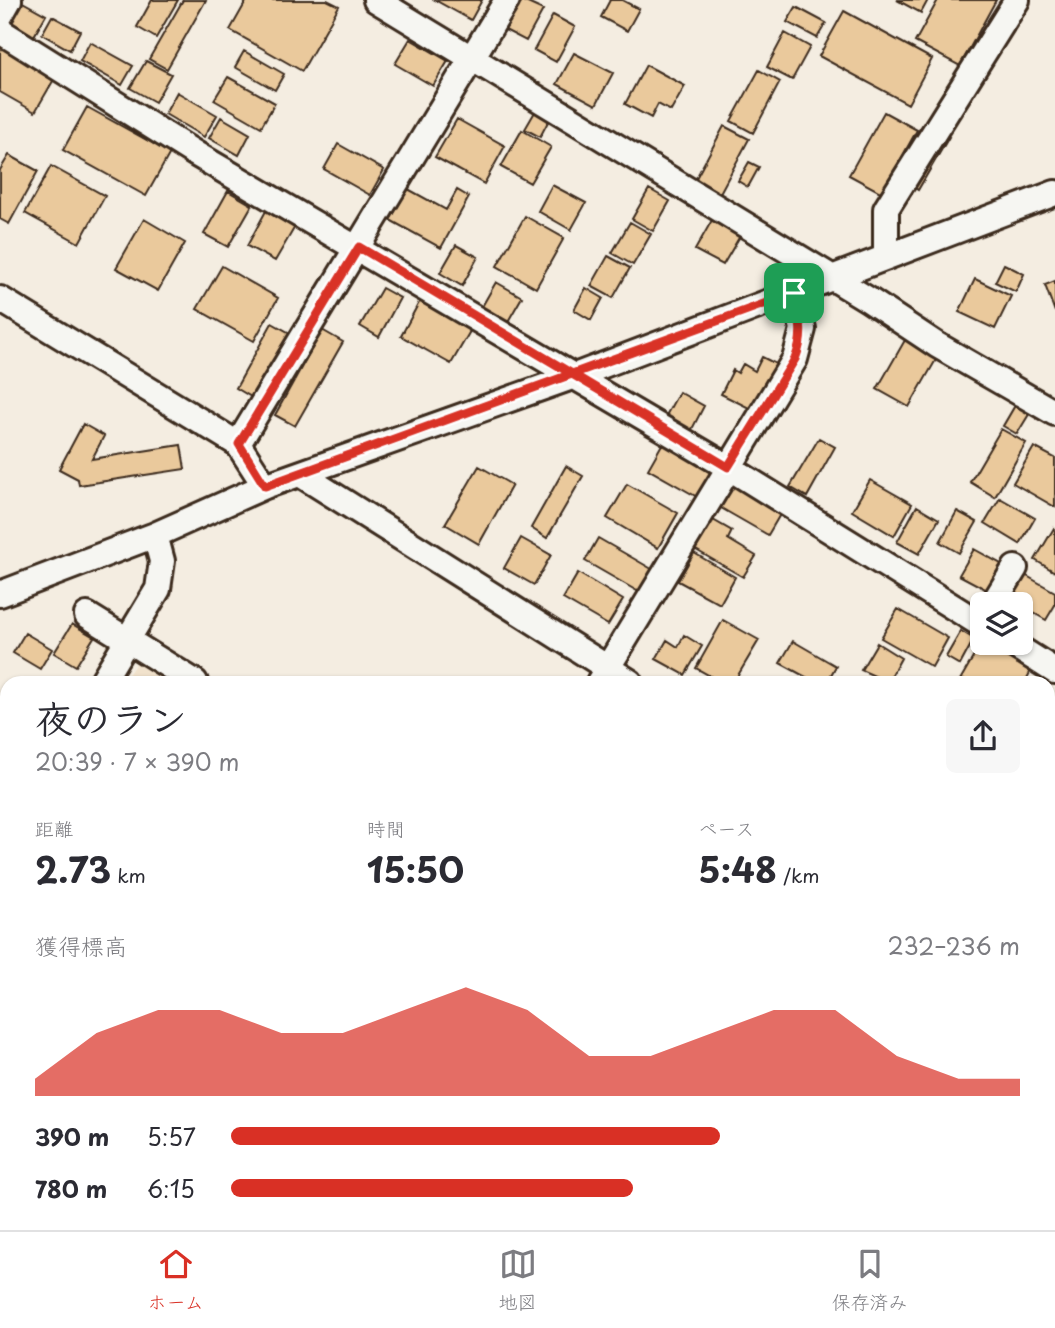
<!DOCTYPE html>
<html lang="ja">
<meta charset="utf-8">
<style>
:root{--surface:#fff;--page:#f7f7f7;--text:#2b2b33;--muted:#7c7c81;--line:#e1e1e2;--accent:#d93025}
body{margin:0;font-family:"Playpen Sans","Klee One",sans-serif;background:var(--page);color:var(--text);height:100vh;display:flex;flex-direction:column;font-size:26px;white-space:nowrap}
*{box-sizing:border-box;margin:0}
p{font-size:23px;color:var(--muted)}
.icon{flex:none;width:38px;height:38px;fill:none;stroke:currentColor;stroke-width:2;stroke-linecap:round;stroke-linejoin:round}
.map{position:relative;flex:1;overflow:hidden}
.panel{position:absolute;left:0px;top:676px;width:1055px;height:555px;display:flex;flex-direction:column;background:var(--surface);border-radius:21px 21px 0 0;box-shadow:0 2px 5px #0004}
.panel>*{flex:none}
.tools{position:absolute;left:970px;top:592px;display:grid;gap:14px}
.tools a{display:grid;place-items:center;width:63px;height:63px;border-radius:10px;background:var(--surface);box-shadow:0 2px 5px #0004;font-size:35px}
.pin{position:absolute;display:grid;place-items:center;width:60px;height:60px;color:#fff;margin:-30px;border-radius:14px;box-shadow:0 4px 10px #0006}
.round{display:grid;place-items:center;flex:none;width:74px;height:74px;border-radius:10px;background:var(--page)}
.headline{display:flex;align-items:center;justify-content:space-between;height:119px;padding:0 35px}
h1{font-size:38px;font-weight:700;line-height:52px}
.metrics{display:grid;grid-template-columns:repeat(3,1fr);gap:10px;height:119px;padding:7px 35px}
.metrics div{display:grid;align-content:center}
.metrics b{font-size:35px;font-weight:700}
.metrics small{font-size:19px;font-weight:400}
.metrics p{font-size:19px}
.chart{height:196px;padding:14px 35px}
.chart p{display:flex;justify-content:space-between}
.chart svg{width:100%;height:126px;margin-top:7px;fill:var(--accent);opacity:.7}
ul{padding:0 35px;list-style:none;font-size:23px}
li{display:grid;grid-template-columns:112px 84px 1fr;align-items:center;height:52px}
li i{height:18px;border-radius:9px;background:var(--accent)}
.menu{display:flex;justify-content:space-around;align-items:center;height:98px;border-top:2px solid var(--line);background:var(--surface);font-size:19px;color:var(--muted)}
.menu a{display:grid;justify-items:center;gap:4px}
.menu .current{color:var(--accent)}
.map>svg:first-child{display:block}
.built{fill:#f1e2cc}
.building{fill:#eac99c;stroke:#3b2a1e;stroke-width:2}
.lines{fill:none;stroke-linecap:round;stroke-linejoin:round}
.minor-casing{stroke:#3b2a1e;stroke-width:30}
.path{stroke:#3b2a1e;stroke-width:4.5;stroke-dasharray:2 5;stroke-linecap:butt}
.minor{stroke:#f6f6f2;stroke-width:24}
.route-casing{stroke:#fff;stroke-width:14}
.route{stroke:#d93025;stroke-width:9}
</style>
<div class="map">
<svg width="1055" height="1230" viewBox="0 0 1055 1230">
<rect width="100%" height="100%" fill="#f4ede1"/>
<filter id="ink" filterUnits="userSpaceOnUse"><feTurbulence type="fractalNoise" baseFrequency=".0143" numOctaves="2"/><feDisplacementMap in="SourceGraphic" scale="14" xChannelSelector="R" yChannelSelector="G"/><feConvolveMatrix kernelMatrix="1 2 1 2 8 2 1 2 1" color-interpolation-filters="sRGB"/></filter>
<g filter="url(#ink)">
<path class="built" d="M139 659 178 682H123Z
M302 1223H526L503 1230H313Z"/>
<path class="building" d="M19 0 46 15 34 36 7 20Z
M152 0H178L156 38 137 27Z
M183 0H206L167 69 149 59Z
M247 0H327L339 6 302 71 230 30Z
M435 0H482L471 20Z
M521 0 543 10 526 41 505 30Z
M610 0H622L639 9 627 31 601 17Z
M897 0H928L921 13Z
M938 0H996L960 66 915 42Z
M796 7 826 23 817 38 787 22Z
M844 11 932 59 908 104 819 56Z
M553 15 575 27 556 62 534 50Z
M52 16 80 31 70 50 42 34Z
M785 33 810 47 792 80 767 67Z
M410 39 448 61 433 86 395 64Z
M90 42 133 66 122 85 80 61Z
M0 45 56 76 35 112 0 92Z
M244 51 284 74 275 90 235 67Z
M574 53 613 73 596 105 557 84Z
M146 61 171 74 155 102 130 88Z
M646 65 685 86 671 111 658 104 651 118 625 104Z
M759 70 780 82 753 133 731 121Z
M228 77 275 103 261 127 214 100Z
M177 92 217 115 204 137 165 114Z
M87 107 170 153 146 196 63 150Z
M536 110 550 118 540 137 525 129Z
M884 112 917 130 882 193 849 175Z
M221 117 250 134 239 155 209 138Z
M457 119 505 146 484 184 435 157Z
M724 126 749 139 720 193 695 180Z
M522 130 551 147 530 183 501 167Z
M940 132 949 137 918 190 910 185Z
M338 144 384 170 370 195 324 169Z
M9 155 38 171 9 224 0 219V170Z
M749 162 759 167 748 187 738 181Z
M51 166 105 196 79 243 25 213Z
M552 185 586 203 571 230 538 211Z
M408 189 446 210 457 190 469 197 441 248 390 220Z
M649 189 670 201 653 231 632 219Z
M228 191 252 205 228 247 204 234Z
M267 209 296 225 275 261 247 246Z
M525 216 564 238 536 288 497 266Z
M144 219 185 243 158 291 116 268Z
M712 220 740 236 723 265 695 250Z
M630 222 651 234 633 265 612 253Z
M456 245 478 257 462 286 440 273Z
M608 256 630 268 613 298 591 286Z
M1004 264 1024 274 1016 292 995 282Z
M222 266 278 298 254 341 197 309Z
M975 279 1011 296 995 329 959 312Z
M1055 281V312L1045 285Z
M496 282 522 297 506 325 480 310Z
M382 288 400 298 379 337 360 326Z
M586 288 603 298 591 320 574 310Z
M422 297 473 326 451 364 401 336Z
M272 323 295 336 258 401 236 388Z
M322 330 343 342 295 426 275 415Z
M905 340 937 358 909 407 877 389Z
M762 357 776 364 753 410 721 394 733 370 738 373 743 364 755 371Z
M679 392 704 406 689 435 663 421Z
M1017 402 1031 411 1017 434 1003 426Z
M83 424 104 436 92 459 181 445 185 469 79 485 78 479 59 469Z
M1001 429 1026 443 995 497 970 482Z
M819 438 835 447 807 497 790 487Z
M665 439 716 468 699 498 648 469Z
M1034 447 1055 458V507L1013 483Z
M479 466 512 485 479 544 445 524Z
M566 466 583 476 547 538 531 528Z
M728 480 782 511 768 535 714 504Z
M870 480 912 504 894 536 852 511Z
M627 484 678 513 658 548 607 518Z
M1000 498 1035 518 1020 544 985 523Z
M917 506 939 519 919 554 897 542Z
M957 511 977 522 959 553 940 542Z
M706 516 732 531 728 539 756 556 743 577 689 546Z
M1054 528 1055 529V572L1035 560Z
M521 538 551 555 534 585 504 568Z
M598 538 657 572 644 595 585 561Z
M974 549 1001 564 987 590 959 575Z
M694 553 735 577 720 604 678 581Z
M578 573 623 600 608 625 563 599Z
M1025 575 1055 592V605L1046 620 1011 600Z
M898 609 948 638 932 667 881 638Z
M723 620 759 640 734 682H721L696 668Z
M72 624 94 637 76 666 54 653Z
M961 631 974 639 960 665 946 657Z
M25 633 52 649 40 669 13 653Z
M684 635 702 646 685 675 656 659 667 640 678 647Z
M793 641 836 666 827 682H815L780 663Z
M982 642 1032 669 1025 682 960 680Z
M877 643 901 658 888 682 861 670Z
M0 714 7 718V760L0 756Z
M1048 786 1055 790V827L1048 823Z
M1048 850 1055 854 1054 885 1048 882Z
M7 915V1047L0 1042V927Z
M0 1172 7 1176V1201L4 1207 0 1205Z
M11 1223H45L57 1230H7Z
M184 1223H231L227 1230H180Z"/>
<g class="lines">
<g class="minor-casing">
<path id="minor" d="M376 0 869 300 937 345 1055 413
M0 16 9 0
M0 31 196 154 728 467 982 625
M886 257V209L1017 0
M0 299 238 444 265 486
M238 444 507 0
M300 474 630 682
M0 594 155 535 265 486 572 377 1055 193
M993 604 1015 568
M87 615 195 682
M1009 642 1055 671
M102 682 158 589 162 561 155 535
M599 682 795 359 803 329 794 293
M1048 758 1055 746
M0 839 7 829
M1048 940 1055 944
M0 1064 7 1068
M268 1223 280 1230"/>
</g>
<path class="path" d="M1048 1091 1055 1088
M705 1230 722 1223"/>
<use href="#minor" class="minor"/>
</g>
</g>
<g class="lines" filter="url(#ink)">
<g class="route-casing">
<path id="route" d="M794 293 265 486 239 444 359 247 728 467 795 359C805 335 800 318 794 293"/>
</g>
<use href="#route" class="route"/>
</g>
</svg>
<div class="tools">
<a><svg class="icon" aria-label="layers" viewBox="0 0 24 24"><path d="M12 4l9 5-9 5-9-5zM3 14l9 5 9-5"/></svg></a>
</div>
<div class="pin" style="left:794px;top:293px;background:#1e9e55"><svg class="icon" aria-label="arrive" viewBox="0 0 24 24"><path d="M6 21V4h12l-3 4 3 4H6"/></svg></div>
<section class="panel">
<div class="headline"><div><h1>夜のラン</h1><p>20:39 · 7 × 390 m</p></div><a class="round"><svg class="icon" aria-label="share" viewBox="0 0 24 24"><path d="M12 15V3M7 8l5-5 5 5M5 13v7h14v-7"/></svg></a></div>
<div class="metrics">
<div><p>距離</p><b>2.73<small> km</small></b></div>
<div><p>時間</p><b>15:50</b></div>
<div><p>ペース</p><b>5:48<small> /km</small></b></div>
</div>
<div class="chart"><p><span>獲得標高</span>232–236 m</p>
<svg viewBox="0 0 160 44" preserveAspectRatio="none"><path d="M0 44V38L10 22L20 14L30 14L40 22L50 22L60 14L70 6L80 14L90 30L100 30L110 22L120 14L130 14L140 30L150 38L160 38V44z"/></svg>
</div>
<ul>
<li><b>390 m</b>5:57<i style="width:62%"></i></li>
<li><b>780 m</b>6:15<i style="width:51%"></i></li>
</ul>
</section>
</div>
<nav class="menu">
<a class="current"><svg class="icon" aria-label="home" viewBox="0 0 24 24"><path d="M3 11l9-7 9 7M6 9v11h12V9"/></svg>ホーム</a>
<a><svg class="icon" aria-label="map" viewBox="0 0 24 24"><path d="M3 6l6-2 6 2 6-2v14l-6 2-6-2-6 2zM9 4v14M15 6v14"/></svg>地図</a>
<a><svg class="icon" aria-label="saved" viewBox="0 0 24 24"><path d="M7 4h10v16l-5-4-5 4z"/></svg>保存済み</a>
</nav>
